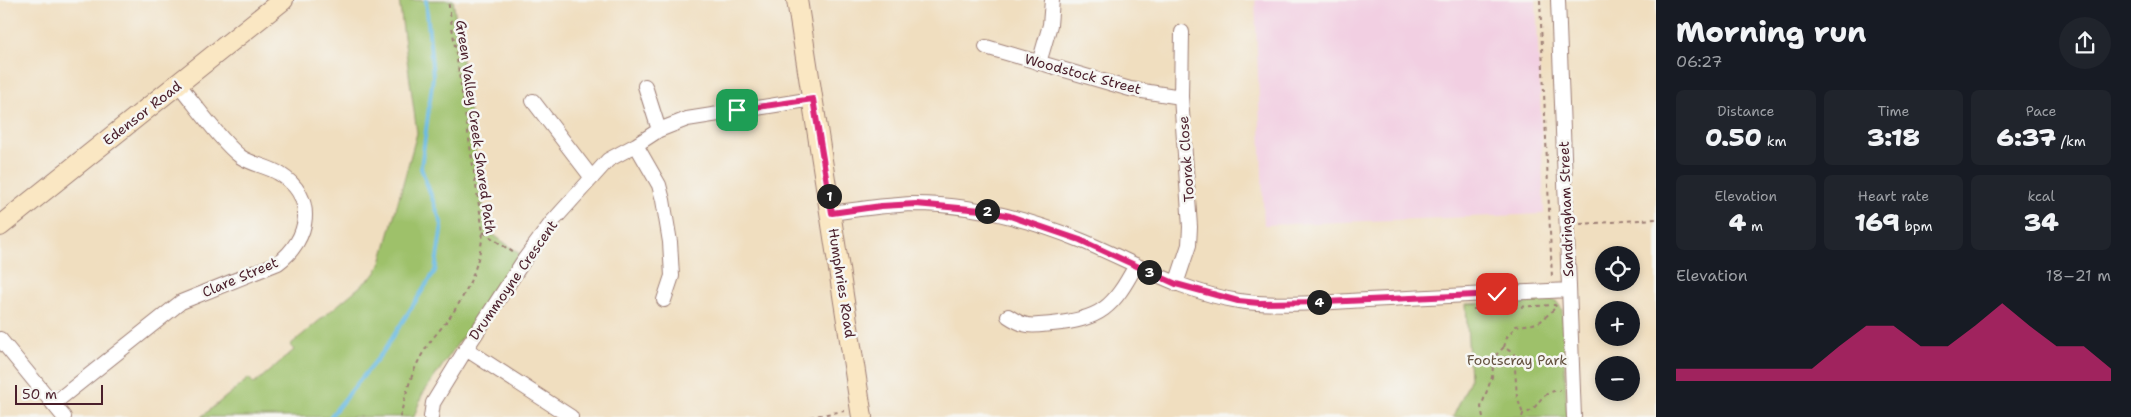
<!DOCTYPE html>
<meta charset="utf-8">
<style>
:root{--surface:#171b24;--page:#20242c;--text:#f1f3f6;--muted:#9ea1a6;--accent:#db2777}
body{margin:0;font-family:"Shantell Sans",sans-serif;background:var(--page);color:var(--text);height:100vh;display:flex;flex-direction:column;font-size:19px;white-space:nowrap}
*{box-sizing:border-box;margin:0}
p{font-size:16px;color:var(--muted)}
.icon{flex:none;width:28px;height:28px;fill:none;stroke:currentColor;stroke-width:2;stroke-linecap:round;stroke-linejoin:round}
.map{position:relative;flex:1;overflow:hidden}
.sheet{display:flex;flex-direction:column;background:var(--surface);width:475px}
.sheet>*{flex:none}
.fabs{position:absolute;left:1595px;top:246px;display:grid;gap:10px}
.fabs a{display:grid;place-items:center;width:45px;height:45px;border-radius:50%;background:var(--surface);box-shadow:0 2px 8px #0003;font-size:25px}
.scale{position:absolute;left:15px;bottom:12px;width:88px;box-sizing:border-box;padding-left:5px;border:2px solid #4a1f2b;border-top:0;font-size:14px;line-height:18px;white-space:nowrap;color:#4a1f2b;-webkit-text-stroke:4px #f6f6f2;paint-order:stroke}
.pin{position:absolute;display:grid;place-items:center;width:42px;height:42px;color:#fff;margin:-21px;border-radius:10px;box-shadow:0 2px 8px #0006}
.km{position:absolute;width:25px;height:25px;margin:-12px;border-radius:50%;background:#222;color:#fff;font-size:14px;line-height:25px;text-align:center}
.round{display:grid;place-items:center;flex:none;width:52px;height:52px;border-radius:26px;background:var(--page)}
.head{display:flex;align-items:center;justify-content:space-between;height:85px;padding:0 20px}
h1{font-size:28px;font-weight:800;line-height:38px}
.stats{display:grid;grid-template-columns:repeat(3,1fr);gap:8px;height:85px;padding:5px 20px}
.stats div{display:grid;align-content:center;border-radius:8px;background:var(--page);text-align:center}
.stats b{font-size:25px;font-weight:800}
.stats small{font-size:14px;font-weight:400}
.stats p{font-size:14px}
.chart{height:140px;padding:10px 20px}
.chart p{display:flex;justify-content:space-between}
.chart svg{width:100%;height:90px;margin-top:5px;fill:var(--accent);opacity:.7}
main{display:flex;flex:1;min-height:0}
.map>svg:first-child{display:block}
.built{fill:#f2cfe2}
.green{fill:#9ec16a;stroke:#74704a}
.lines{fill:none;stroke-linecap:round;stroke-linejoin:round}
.stream{stroke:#67b9e2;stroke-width:4}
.street-casing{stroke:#9d7e75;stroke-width:16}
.secondary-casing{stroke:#9d7e75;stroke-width:22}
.path{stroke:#9d7e75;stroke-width:2;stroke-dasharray:4 4;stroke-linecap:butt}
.street{stroke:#fff;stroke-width:14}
.secondary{stroke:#fae7c3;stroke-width:20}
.route-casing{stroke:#fff;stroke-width:10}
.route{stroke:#db2777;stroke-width:6}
.labels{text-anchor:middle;stroke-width:5;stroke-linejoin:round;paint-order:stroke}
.street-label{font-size:14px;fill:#4a1f2b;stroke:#f6f6f2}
.park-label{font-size:14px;fill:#63503e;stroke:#f6f6f2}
</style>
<main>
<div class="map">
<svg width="1656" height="417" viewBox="0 0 1656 417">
<rect width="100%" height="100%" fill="#f6f6f2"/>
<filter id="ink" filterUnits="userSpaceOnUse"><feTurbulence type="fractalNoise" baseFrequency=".02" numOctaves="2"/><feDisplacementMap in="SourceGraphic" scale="10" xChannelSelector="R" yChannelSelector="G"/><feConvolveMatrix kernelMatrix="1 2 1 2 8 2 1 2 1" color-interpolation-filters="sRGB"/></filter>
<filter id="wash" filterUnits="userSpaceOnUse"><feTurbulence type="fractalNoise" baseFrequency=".0096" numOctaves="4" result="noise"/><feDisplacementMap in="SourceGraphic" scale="20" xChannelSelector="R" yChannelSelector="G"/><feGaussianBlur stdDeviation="1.12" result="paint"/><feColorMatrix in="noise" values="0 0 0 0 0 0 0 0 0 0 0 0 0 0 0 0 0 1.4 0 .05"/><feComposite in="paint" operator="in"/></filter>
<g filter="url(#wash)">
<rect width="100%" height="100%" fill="#f0debf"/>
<path class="built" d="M1255 0H1536L1540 87 1544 214 1264 225Z"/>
<path class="green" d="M399 0H453L487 230 520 254 422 395 414 417H201L249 378 254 384 294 350 290 345 375 274 381 263 417 133Z
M1551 300 1556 301 1562 309 1567 417H1453L1470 380 1466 304Z"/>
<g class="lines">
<path class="stream" d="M330 417 383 352 435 271 442 225 421 168 433 77 426 0"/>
</g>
</g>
<g filter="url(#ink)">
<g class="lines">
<g class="street-casing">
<path id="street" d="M1558 0 1574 417
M986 47 1130 89 1181 97
M1039 63 1050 25 1052 0
M645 86 659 130
M533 101 592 178
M636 145 659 185 663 200 670 242 672 276 664 300
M831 213C859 209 886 205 914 204 972 204 1028 219 1080 240 1134 262 1181 292 1239 301 1281 307 1326 302 1368 300 1435 297 1502 293 1569 290
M1176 284 1189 245 1190 227 1181 97 1182 32
M1008 316C1026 328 1031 326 1052 324 1101 319 1113 308 1136 265
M0 339 64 417
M466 349 571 417
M53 404 181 302 278 263C310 239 317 197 280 174 268 166 253 165 241 157 221 142 195 104 178 84
M431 417 433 403 466 349 524 260 552 222 608 160 636 145 659 130 687 119 813 99"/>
</g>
<g class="secondary-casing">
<path id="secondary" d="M797 0 862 417
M0 226 283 0"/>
</g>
<path class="path" d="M1540 0 1552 278
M1580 224 1656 219
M483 232 514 253
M1473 309 1555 305 1557 308
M1504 347 1507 337 1516 326 1533 324 1541 321 1554 309 1555 305
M400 417C406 393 412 369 426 348 434 335 446 324 454 311 470 287 480 261 483 232L448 0
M810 417 844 411
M1483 417 1481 407 1492 377 1494 357 1504 347 1514 354 1517 397 1523 414
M1522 417 1523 414C1542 409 1535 393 1560 390"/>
<use href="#street" class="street"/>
<use href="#secondary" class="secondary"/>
</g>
</g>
<g class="lines" filter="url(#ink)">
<g class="route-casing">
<path id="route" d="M737 110 813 99 832 213 881 206 916 204 981 210 1010 216 1080 240 1176 284 1238 301 1259 303 1325 302 1497 294"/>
</g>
<use href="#route" class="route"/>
</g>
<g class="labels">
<g class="street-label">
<text transform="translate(1083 74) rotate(15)" y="5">Woodstock Street</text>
<text transform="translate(142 113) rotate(-38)" y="5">Edensor Road</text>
<text transform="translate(476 127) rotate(82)" y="5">Green Valley Creek Shared Path</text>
<text transform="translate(1186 159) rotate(-94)" y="5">Toorak Close</text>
<text transform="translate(1566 209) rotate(-92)" y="5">Sandringham Street</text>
<text transform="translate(240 277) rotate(-23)" y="5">Clare Street</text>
<text transform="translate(513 280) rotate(-55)" y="5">Drummoyne Crescent</text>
<text transform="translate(842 283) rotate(81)" y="5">Humphries Road</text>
</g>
<g class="park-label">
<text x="1517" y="365">Footscray Park</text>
</g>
</g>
</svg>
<div class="fabs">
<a><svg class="icon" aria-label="locate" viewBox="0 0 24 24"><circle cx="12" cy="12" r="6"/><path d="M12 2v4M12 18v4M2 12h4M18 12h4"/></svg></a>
<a>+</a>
<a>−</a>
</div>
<div class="scale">50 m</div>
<div class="pin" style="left:737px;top:110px;background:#1e9e55"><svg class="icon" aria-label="arrive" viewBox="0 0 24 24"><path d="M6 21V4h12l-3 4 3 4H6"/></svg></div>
<div class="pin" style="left:1497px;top:294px;background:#d93025"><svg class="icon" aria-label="check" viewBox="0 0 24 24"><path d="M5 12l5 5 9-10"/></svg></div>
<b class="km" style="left:829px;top:196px">1</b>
<b class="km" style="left:987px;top:211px">2</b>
<b class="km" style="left:1149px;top:272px">3</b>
<b class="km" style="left:1319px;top:302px">4</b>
</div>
<section class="sheet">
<div class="head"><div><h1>Morning run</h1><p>06:27</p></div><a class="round"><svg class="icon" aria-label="share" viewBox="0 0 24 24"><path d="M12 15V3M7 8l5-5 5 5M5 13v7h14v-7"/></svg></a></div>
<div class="stats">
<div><p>Distance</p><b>0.50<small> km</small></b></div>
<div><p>Time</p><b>3:18</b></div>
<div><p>Pace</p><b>6:37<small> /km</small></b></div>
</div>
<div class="stats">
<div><p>Elevation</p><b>4<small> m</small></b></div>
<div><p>Heart rate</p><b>169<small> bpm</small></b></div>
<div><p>kcal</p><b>34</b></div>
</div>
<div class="chart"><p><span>Elevation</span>18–21 m</p>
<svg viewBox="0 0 160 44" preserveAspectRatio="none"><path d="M0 44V38L10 38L20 38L30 38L40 38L50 38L60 27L70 17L80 17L90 27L100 27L110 17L120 6L130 17L140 27L150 27L160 38V44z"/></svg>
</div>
</section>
</main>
